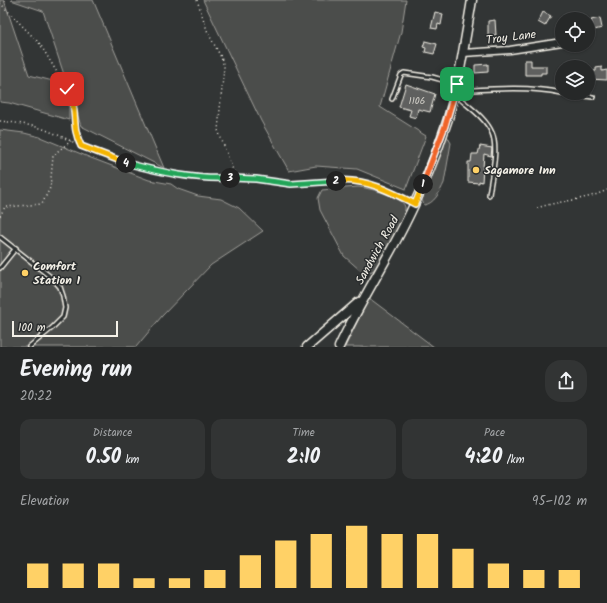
<!DOCTYPE html>
<meta charset="utf-8">
<style>
:root{--surface:#262828;--page:#323434;--text:#f1f3f6;--muted:#a4a6a8;--line:#424445;--accent:#ffd166}
body{margin:0;font-family:Kalam,sans-serif;background:var(--page);color:var(--text);height:100vh;display:flex;flex-direction:column;font-size:15px;white-space:nowrap}
*{box-sizing:border-box;margin:0}
p{font-size:13px;color:var(--muted)}
.icon{flex:none;width:22px;height:22px;fill:none;stroke:currentColor;stroke-width:2;stroke-linecap:round;stroke-linejoin:round}
.map{position:relative;height:347px;overflow:hidden}
.sheet{display:flex;flex-direction:column;background:var(--surface);flex:1}
.sheet>*{flex:none}
.tools{position:absolute;left:555px;top:12px;display:grid;gap:8px}
.tools a{display:grid;place-items:center;width:40px;height:40px;border-radius:50%;background:var(--surface);box-shadow:0 1px 3px #0004,0 0 0 1px var(--line);font-size:20px}
.scale{position:absolute;left:12px;bottom:10px;width:106px;box-sizing:border-box;padding-left:4px;border:2px solid #f4f1e8;border-top:0;font-size:11px;line-height:14px;white-space:nowrap;color:#f4f1e8;-webkit-text-stroke:3px #2a2d2e;paint-order:stroke}
.pin{position:absolute;display:grid;place-items:center;width:34px;height:34px;color:#fff;margin:-17px;border-radius:8px;box-shadow:0 2px 6px #0006}
.km{position:absolute;width:20px;height:20px;margin:-10px;border-radius:50%;background:#222;color:#fff;font-size:11px;line-height:20px;text-align:center}
.round{display:grid;place-items:center;flex:none;width:42px;height:42px;border-radius:16px;background:var(--page)}
.overview{display:flex;align-items:center;justify-content:space-between;height:68px;padding:0 20px}
h1{font-size:22px;font-weight:700;line-height:30px}
.metrics{display:grid;grid-template-columns:repeat(3,1fr);gap:6px;height:68px;padding:4px 20px}
.metrics div{display:grid;align-content:center;border-radius:10px;background:var(--page);text-align:center}
.metrics b{font-size:20px;font-weight:700}
.metrics small{font-size:11px;font-weight:400}
.metrics p{font-size:11px}
.chart{height:112px;padding:8px 20px}
.chart p{display:flex;justify-content:space-between}
.chart svg{width:100%;height:72px;margin-top:4px;stroke:var(--accent);stroke-width:6}
.map>svg:first-child{display:block}
.green{fill:#4b4d4c;stroke:#a09f9a}
.building{fill:#5f605f;stroke:#f4f1e8}
.lines{fill:none;stroke-linecap:round;stroke-linejoin:round}
.lane-casing{stroke:#f4f1e8;stroke-width:6}
.street-casing{stroke:#f4f1e8;stroke-width:9}
.secondary-casing{stroke:#f4f1e8;stroke-width:11}
.path{stroke:#f4f1e8;stroke-width:1.5;stroke-dasharray:1 3;stroke-linecap:butt}
.lane{stroke:#2a2d2e;stroke-width:3}
.street{stroke:#2a2d2e;stroke-width:6}
.secondary{stroke:#2a2d2e;stroke-width:8}
.split-1-casing{stroke:#fff;stroke-width:8}
.split-2-casing{stroke:#fff;stroke-width:8}
.split-3-casing{stroke:#fff;stroke-width:8}
.split-4-casing{stroke:#fff;stroke-width:8}
.split-5-casing{stroke:#fff;stroke-width:8}
.split-1{stroke:#f0652b;stroke-width:5}
.split-2{stroke:#f5b400;stroke-width:5}
.split-3{stroke:#22a559;stroke-width:5}
.split-4{stroke:#22a559;stroke-width:5}
.split-5{stroke:#f5b400;stroke-width:5}
.poi-dot{fill:#ffd166;stroke:#2a2d2e;stroke-width:1.5}
.labels{text-anchor:middle;stroke-width:3;stroke-linejoin:round;paint-order:stroke}
.number-label{font-size:10px;fill:#cfcdc6}
.street-label{font-size:12px;fill:#f4f1e8;stroke:#2a2d2e}
.poi-label{font-size:12px;font-weight:bold;fill:#f4f1e8;stroke:#2a2d2e;text-anchor:start}
</style>
<div class="map">
<svg width="607" height="347" viewBox="0 0 607 347">
<rect width="100%" height="100%" fill="#323535"/>
<filter id="ink" filterUnits="userSpaceOnUse"><feTurbulence type="fractalNoise" baseFrequency=".025" numOctaves="2"/><feDisplacementMap in="SourceGraphic" scale="8" xChannelSelector="R" yChannelSelector="G"/><feConvolveMatrix kernelMatrix="1 2 1 2 8 2 1 2 1" color-interpolation-filters="sRGB"/></filter>
<g filter="url(#ink)">
<path class="green" d="M0 0H4L29 75 57 82 69 106V120L9 103 0 102Z
M11 0H93L164 168 81 126 43 11Z
M203 0H406L401 32 380 107 426 136 406 189 357 169 316 166 289 171 261 121Z
M0 130 24 133 40 137 91 158 149 180 171 184 178 189 198 196 221 199 239 208 263 231 211 265 162 316 136 347H0Z
M447 136 451 143 444 183C440 192 434 204 424 205L422 200Z
M358 187C368 188 402 195 405 207 407 216 380 260 374 270L370 272 361 271 344 256 320 210 318 198 322 190Z
M369 298 434 347H345Z"/>
<path class="building" d="M435 12 443 14 441 25 438 24 437 29 431 28Z
M543 12 551 16 545 26 538 22Z
M600 18 602 28 594 30 591 20Z
M495 20 496 35H488V21Z
M425 41 437 44 434 54 425 52 426 48 423 47Z
M525 60H531V66H546V73H541V75H525Z
M488 64V72L475 73V65Z
M602 67V71L607 70V80L589 79V71H596V68Z
M406 84 435 94 430 112 418 109 416 118 409 116 411 110 399 107Z
M480 146 492 148 491 156 484 154 482 182 479 181V183L468 182V162H471L472 154H478Z"/>
<g class="lines">
<g class="lane-casing">
<path id="lane" d="M457 91C492 89 527 86 562 93
M562 93 593 97
M458 97C469 107 486 118 492 133 499 149 491 178 489 195
M392 99 401 75 404 73 432 77 457 84
M0 237 52 278 60 287 63 296 65 308 63 317 52 328 29 347
M0 268 16 248"/>
</g>
<g class="street-casing">
<path id="street" d="M463 53 510 50 562 42"/>
</g>
<g class="secondary-casing">
<path id="secondary" d="M307 347 359 302
M339 347C361 299 391 255 413 207 431 170 446 130 456 90 462 60 467 30 472 0"/>
</g>
<path class="path" d="M197 0 208 33 221 57 224 67 218 130 236 178 256 179 291 183 356 181 373 185 408 201
M0 3 40 44 67 89 73 103 74 126 77 137 81 144
M0 121C17 123 35 125 51 132 64 137 76 144 90 150 136 168 186 180 236 178
M537 208C560 200 585 201 607 190
M0 216 5 207 42 204 50 188 53 157 58 151 71 141"/>
<use href="#lane" class="lane"/>
<use href="#street" class="street"/>
<use href="#secondary" class="secondary"/>
</g>
</g>
<g class="lines" filter="url(#ink)">
<g class="split-1-casing">
<path id="split-1" d="M423 184 445 126 457 84"/>
</g>
<g class="split-2-casing">
<path id="split-2" d="M336 181C365 178 390 191 415 204L423 184"/>
</g>
<g class="split-3-casing">
<path id="split-3" d="M230 178 256 179 291 184 336 181"/>
</g>
<g class="split-4-casing">
<path id="split-4" d="M126 163C160 172 195 180 230 178"/>
</g>
<g class="split-5-casing">
<path id="split-5" d="M67 89C69 94 72 99 73 104 76 121 73 129 81 146L126 163"/>
</g>
<use href="#split-1" class="split-1"/>
<use href="#split-2" class="split-2"/>
<use href="#split-3" class="split-3"/>
<use href="#split-4" class="split-4"/>
<use href="#split-5" class="split-5"/>
</g>
<g class="poi-dot">
<circle cx="476" cy="170" r="4"/>
<circle cx="25" cy="273" r="4"/>
</g>
<g class="labels">
<g class="number-label">
<text x="417" y="104">1106</text>
</g>
<g class="street-label">
<text transform="translate(511 37) rotate(-7)" y="4">Troy Lane</text>
<text transform="translate(377 250) rotate(-61)" y="4">Sandwich Road</text>
</g>
<g class="poi-label">
<text x="484" y="174">Sagamore Inn</text>
<text x="33" y="270">Comfort<tspan x="33" dy="14">Station 1</tspan></text>
</g>
</g>
</svg>
<div class="tools">
<a><svg class="icon" aria-label="locate" viewBox="0 0 24 24"><circle cx="12" cy="12" r="6"/><path d="M12 2v4M12 18v4M2 12h4M18 12h4"/></svg></a>
<a><svg class="icon" aria-label="layers" viewBox="0 0 24 24"><path d="M12 4l9 5-9 5-9-5zM3 14l9 5 9-5"/></svg></a>
</div>
<div class="scale">100 m</div>
<div class="pin" style="left:457px;top:84px;background:#1e9e55"><svg class="icon" aria-label="arrive" viewBox="0 0 24 24"><path d="M6 21V4h12l-3 4 3 4H6"/></svg></div>
<div class="pin" style="left:67px;top:89px;background:#d93025"><svg class="icon" aria-label="check" viewBox="0 0 24 24"><path d="M5 12l5 5 9-10"/></svg></div>
<b class="km" style="left:423px;top:184px">1</b>
<b class="km" style="left:336px;top:181px">2</b>
<b class="km" style="left:230px;top:178px">3</b>
<b class="km" style="left:126px;top:163px">4</b>
</div>
<section class="sheet">
<div class="overview"><div><h1>Evening run</h1><p>20:22</p></div><a class="round"><svg class="icon" aria-label="share" viewBox="0 0 24 24"><path d="M12 15V3M7 8l5-5 5 5M5 13v7h14v-7"/></svg></a></div>
<div class="metrics">
<div><p>Distance</p><b>0.50<small> km</small></b></div>
<div><p>Time</p><b>2:10</b></div>
<div><p>Pace</p><b>4:20<small> /km</small></b></div>
</div>
<div class="chart"><p><span>Elevation</span>95–102 m</p>
<svg viewBox="0 0 160 44" preserveAspectRatio="none"><path d="M5 44V29M15 44V29M25 44V29M35 44V38M45 44V38M55 44V33M65 44V24M75 44V15M85 44V11M95 44V6M105 44V11M115 44V11M125 44V20M135 44V29M145 44V33M155 44V33"/></svg>
</div>
</section>
